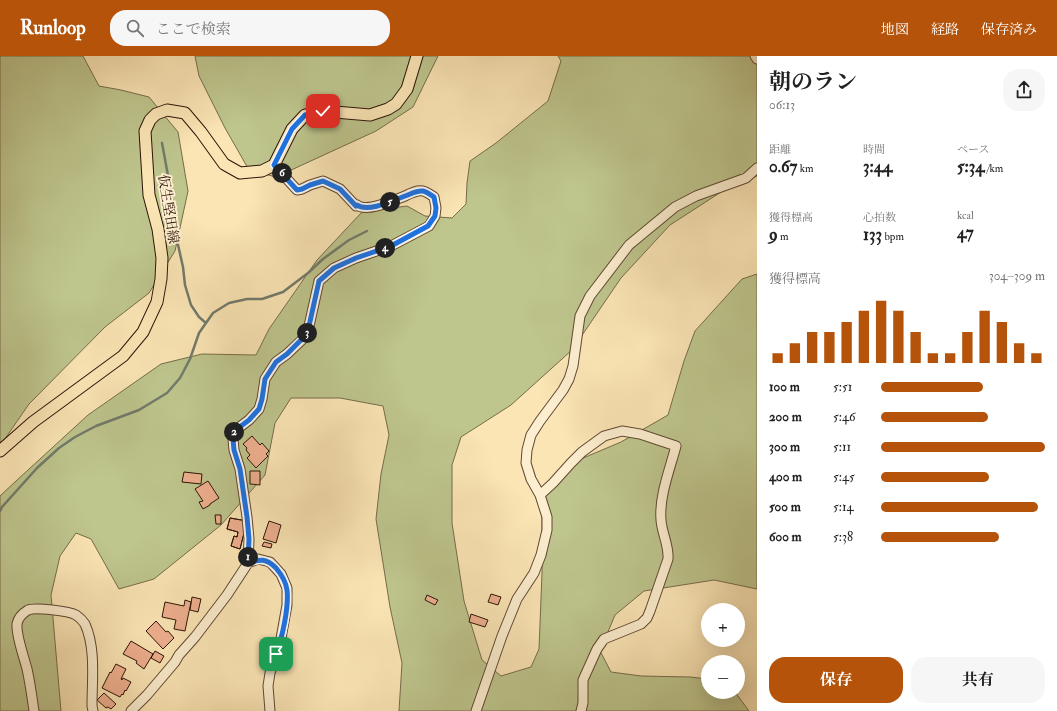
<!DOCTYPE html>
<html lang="ja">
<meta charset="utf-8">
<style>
:root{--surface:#fff;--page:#f6f6f6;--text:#222;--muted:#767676;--accent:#b45309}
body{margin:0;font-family:"IM FELL Double Pica","Noto Serif JP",serif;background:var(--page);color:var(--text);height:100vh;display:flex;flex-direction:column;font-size:15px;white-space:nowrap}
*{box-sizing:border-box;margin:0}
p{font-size:13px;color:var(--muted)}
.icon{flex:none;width:22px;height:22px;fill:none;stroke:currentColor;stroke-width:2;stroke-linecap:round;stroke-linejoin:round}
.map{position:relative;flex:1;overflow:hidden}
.side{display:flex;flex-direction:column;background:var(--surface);width:300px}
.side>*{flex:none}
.fabs{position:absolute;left:701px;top:547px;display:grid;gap:8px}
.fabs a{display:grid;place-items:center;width:44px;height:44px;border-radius:50%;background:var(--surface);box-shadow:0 4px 16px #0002;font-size:20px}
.pin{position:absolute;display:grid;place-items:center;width:34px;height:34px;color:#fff;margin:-17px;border-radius:8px;box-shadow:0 2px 6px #0006}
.km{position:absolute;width:20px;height:20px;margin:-10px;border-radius:50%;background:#222;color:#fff;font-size:11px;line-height:20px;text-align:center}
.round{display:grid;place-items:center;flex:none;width:42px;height:42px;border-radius:16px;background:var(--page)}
.headline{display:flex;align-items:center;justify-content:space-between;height:68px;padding:0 12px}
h1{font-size:22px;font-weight:700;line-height:30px}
.stats{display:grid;grid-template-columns:repeat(3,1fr);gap:6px;height:68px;padding:4px 12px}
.stats div{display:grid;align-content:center}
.stats b{font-size:17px;font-weight:700}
.stats small{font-size:11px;font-weight:400}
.stats p{font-size:11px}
.chart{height:112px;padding:8px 12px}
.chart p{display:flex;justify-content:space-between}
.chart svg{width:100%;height:72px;margin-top:4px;stroke:var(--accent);stroke-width:6}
.cta{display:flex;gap:8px;margin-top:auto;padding:8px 12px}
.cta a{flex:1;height:46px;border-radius:16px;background:var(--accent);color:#fff;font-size:16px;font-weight:700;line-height:46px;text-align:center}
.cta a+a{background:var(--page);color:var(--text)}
ul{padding:0 12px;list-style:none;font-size:13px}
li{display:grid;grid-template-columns:64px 48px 1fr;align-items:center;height:30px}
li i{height:10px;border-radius:5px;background:var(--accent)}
header{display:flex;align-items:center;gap:24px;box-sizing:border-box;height:56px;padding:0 20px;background:var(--accent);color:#fff}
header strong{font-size:19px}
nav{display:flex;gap:22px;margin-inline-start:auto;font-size:14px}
.search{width:280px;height:36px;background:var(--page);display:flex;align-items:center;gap:10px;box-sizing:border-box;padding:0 14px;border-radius:16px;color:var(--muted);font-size:15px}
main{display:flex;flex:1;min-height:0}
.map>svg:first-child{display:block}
.green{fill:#bec58d;stroke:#766c4a}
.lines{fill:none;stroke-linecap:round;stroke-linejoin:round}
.stream{stroke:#717b6b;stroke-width:2.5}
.building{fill:#efb090;stroke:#2d1408}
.minor-casing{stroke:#604833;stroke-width:11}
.major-casing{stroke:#2d1408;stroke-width:13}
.minor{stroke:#fceecf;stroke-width:9}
.major{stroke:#fbe5b5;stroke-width:11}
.route-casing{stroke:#fff;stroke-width:8}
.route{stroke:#1a73e8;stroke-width:5}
.labels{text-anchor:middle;stroke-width:4;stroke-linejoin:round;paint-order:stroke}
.street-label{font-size:14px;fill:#2d1408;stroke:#fceecf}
</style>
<header>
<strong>Runloop</strong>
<div class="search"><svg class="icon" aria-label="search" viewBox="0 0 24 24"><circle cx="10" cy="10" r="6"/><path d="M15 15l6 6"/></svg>ここで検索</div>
<nav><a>地図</a><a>経路</a><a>保存済み</a></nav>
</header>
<main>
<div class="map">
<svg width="757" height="655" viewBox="0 0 757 655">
<rect width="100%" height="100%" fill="#fbe5b5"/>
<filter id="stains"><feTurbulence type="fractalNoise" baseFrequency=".005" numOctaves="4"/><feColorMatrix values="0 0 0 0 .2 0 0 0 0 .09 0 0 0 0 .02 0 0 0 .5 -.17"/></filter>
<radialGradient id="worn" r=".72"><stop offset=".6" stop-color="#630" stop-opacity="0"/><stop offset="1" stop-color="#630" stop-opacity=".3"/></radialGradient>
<path class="green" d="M0 0H83L99 30 121 34 149 41 178 76 188 135 175 195 149 237 105 271 29 348 0 390Z
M195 0H438L413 51 376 75 276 121 249 114 225 72 199 20Z
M558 0H757V120L735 127 670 169 621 222 572 294 511 349 461 381 452 409V467L464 545 482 604 501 620 531 611 539 593 542 517V441L569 408 621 386 668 359 684 305 695 275 742 223 757 218V533L714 524 644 535 615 559 600 595 611 616 641 620 690 621 708 623V636H735L749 655H399L402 607 390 551 376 463 381 418 389 379 383 350 340 342H291L275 367 265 419 221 469 154 523 119 533 91 483 76 477 60 500 51 539 61 655H0V440L16 425 88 359 161 308 202 298 256 299 269 273 317 204 362 156 407 150 425 160 452 162 466 148 467 127 470 105 496 87 548 45 561 5Z"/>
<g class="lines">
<path class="stream" d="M162 87 174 152 176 180 183 211 185 229 191 249 199 261 206 267
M0 455 2 451 37 412 59 392 75 381 96 370 139 354 167 337 180 322 190 303 199 277 213 257 229 247 247 243H262L283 236 308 217 323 203 349 184 367 175"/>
</g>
<path class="building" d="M252 380 260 389 262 387 269 395 266 398 268 400 256 412 247 402 250 399 246 394 247 392 243 388Z
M250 415H260V429L250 428Z
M184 416 202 418 201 428 182 426Z
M208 425 219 442 210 448V449L203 453 199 446 203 445 195 433Z
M215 459H221V468H216Z
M230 462 247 465 240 493 231 490 234 480 237 481 238 476 227 473Z
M230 462 247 465 240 493 231 490 234 480 237 481 238 476 227 473Z
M269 465 281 469 276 487 263 483Z
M264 486 272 488 271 492 262 490Z
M491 538 501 541 498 549 488 546Z
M427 539 438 544 435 549 425 544Z
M192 541 201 543 198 556 190 554Z
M185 544 191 546 185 575 174 573 176 564 162 561 165 546 184 550Z
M471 558 488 564 485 571 469 566Z
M156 565 166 576 168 575 174 582 163 593 146 575Z
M131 585 153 598 144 613 136 607 137 605 123 598Z
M155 595 164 600 160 607 151 602Z
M116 608 126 613 121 623 122 624 123 622 131 626 126 635 125 634 123 639 122 638 120 641 102 632 110 616 111 617Z
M104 637 116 648 111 653 108 651 106 652 97 644Z"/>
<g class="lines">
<g class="minor-casing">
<path id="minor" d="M755 0 757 3
M540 439 553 427 571 407 582 396 604 380 622 375 640 378 676 390C670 413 659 440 661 464 662 478 669 489 668 503L650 555 647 562 641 568 604 583 597 593 583 624V647L581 655
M248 507 258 503 270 506 281 518 287 532V549L280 588 276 598 270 617 268 630 270 655
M34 655C32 641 30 626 27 613 24 601 16 580 17 568 18 562 23 557 28 554 35 551 69 555 76 559 79 561 83 565 85 568 96 593 92 623 92 650L93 655
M131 655 147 639 175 606 179 599 195 581 227 539 248 507 249 483 247 461 240 413 234 394 233 383V376L249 364 259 353 262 343 265 323 276 306 287 298 305 281 309 270 319 225 334 212 356 202 391 190 429 170 435 160 436 152 434 141C431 139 427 136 423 135 417 134 411 137 405 140 394 144 367 157 357 149L356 150 340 133 323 125 310 129 302 133 297 134 274 109
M476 655 502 580 517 543 534 517 541 499 547 474V461L540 439 531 423 526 407 527 394 531 379 540 365 563 334 569 323 573 310 580 260 590 240 629 189 675 151 696 140 746 122 757 112"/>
</g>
<g class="major-casing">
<path id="major" d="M0 395 33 366 123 300 143 276 157 246 161 223 162 202 158 173 149 139 145 75 150 64 156 58 167 54 185 57 201 76 224 108 240 117 262 115 274 109 292 73 305 59 323 55 370 59 388 53 396 48 407 33 417 0"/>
</g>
<use href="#minor" class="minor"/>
<use href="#major" class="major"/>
</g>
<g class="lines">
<g class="route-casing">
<path id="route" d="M276 598C282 583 289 551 287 534 286 526 281 518 276 512 266 502 260 503 248 507L249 483 247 461 240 413 234 394 233 383V376L249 364 259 353 262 343 265 323 276 306 287 298 305 280 309 270 319 225 334 212 356 202 391 190 428 170 435 160 436 152 434 141C431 139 427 136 423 135 417 134 411 138 405 140 394 144 368 157 357 149L356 150 340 133 323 125 310 129 302 133 297 134 274 109 292 73 305 59 323 55"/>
</g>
<use href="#route" class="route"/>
</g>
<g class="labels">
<g class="street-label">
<text transform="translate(169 153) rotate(81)" y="5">仮生堅田線</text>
</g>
</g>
<rect width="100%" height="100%" filter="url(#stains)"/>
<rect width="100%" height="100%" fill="url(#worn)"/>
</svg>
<div class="fabs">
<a>+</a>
<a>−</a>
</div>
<div class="pin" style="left:276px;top:598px;background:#1e9e55"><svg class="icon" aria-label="arrive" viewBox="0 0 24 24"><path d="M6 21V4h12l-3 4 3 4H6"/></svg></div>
<div class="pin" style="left:323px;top:55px;background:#d93025"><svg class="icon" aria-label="check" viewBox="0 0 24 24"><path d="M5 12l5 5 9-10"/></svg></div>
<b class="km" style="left:248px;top:501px">1</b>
<b class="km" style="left:234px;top:376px">2</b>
<b class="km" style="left:307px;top:277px">3</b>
<b class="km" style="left:385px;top:192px">4</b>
<b class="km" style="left:390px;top:146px">5</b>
<b class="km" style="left:282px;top:117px">6</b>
</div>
<section class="side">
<div class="headline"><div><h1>朝のラン</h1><p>06:13</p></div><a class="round"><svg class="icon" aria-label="share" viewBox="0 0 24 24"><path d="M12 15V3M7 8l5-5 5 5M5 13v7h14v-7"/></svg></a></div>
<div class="stats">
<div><p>距離</p><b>0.67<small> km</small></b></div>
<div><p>時間</p><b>3:44</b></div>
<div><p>ペース</p><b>5:34<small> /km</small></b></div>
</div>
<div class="stats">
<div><p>獲得標高</p><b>9<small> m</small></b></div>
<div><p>心拍数</p><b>133<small> bpm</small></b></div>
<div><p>kcal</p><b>47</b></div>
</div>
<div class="chart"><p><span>獲得標高</span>304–309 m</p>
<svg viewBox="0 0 160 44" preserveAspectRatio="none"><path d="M5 44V38M15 44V32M25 44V25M35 44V25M45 44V19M55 44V12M65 44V6M75 44V12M85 44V25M95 44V38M105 44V38M115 44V25M125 44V12M135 44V19M145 44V32M155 44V38"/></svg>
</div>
<ul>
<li><b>100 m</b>5:51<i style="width:62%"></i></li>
<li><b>200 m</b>5:46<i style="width:65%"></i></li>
<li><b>300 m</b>5:11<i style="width:100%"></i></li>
<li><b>400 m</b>5:45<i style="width:66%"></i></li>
<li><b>500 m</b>5:14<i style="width:96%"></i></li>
<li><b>600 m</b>5:38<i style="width:72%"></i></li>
</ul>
<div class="cta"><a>保存</a><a>共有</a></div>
</section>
</main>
